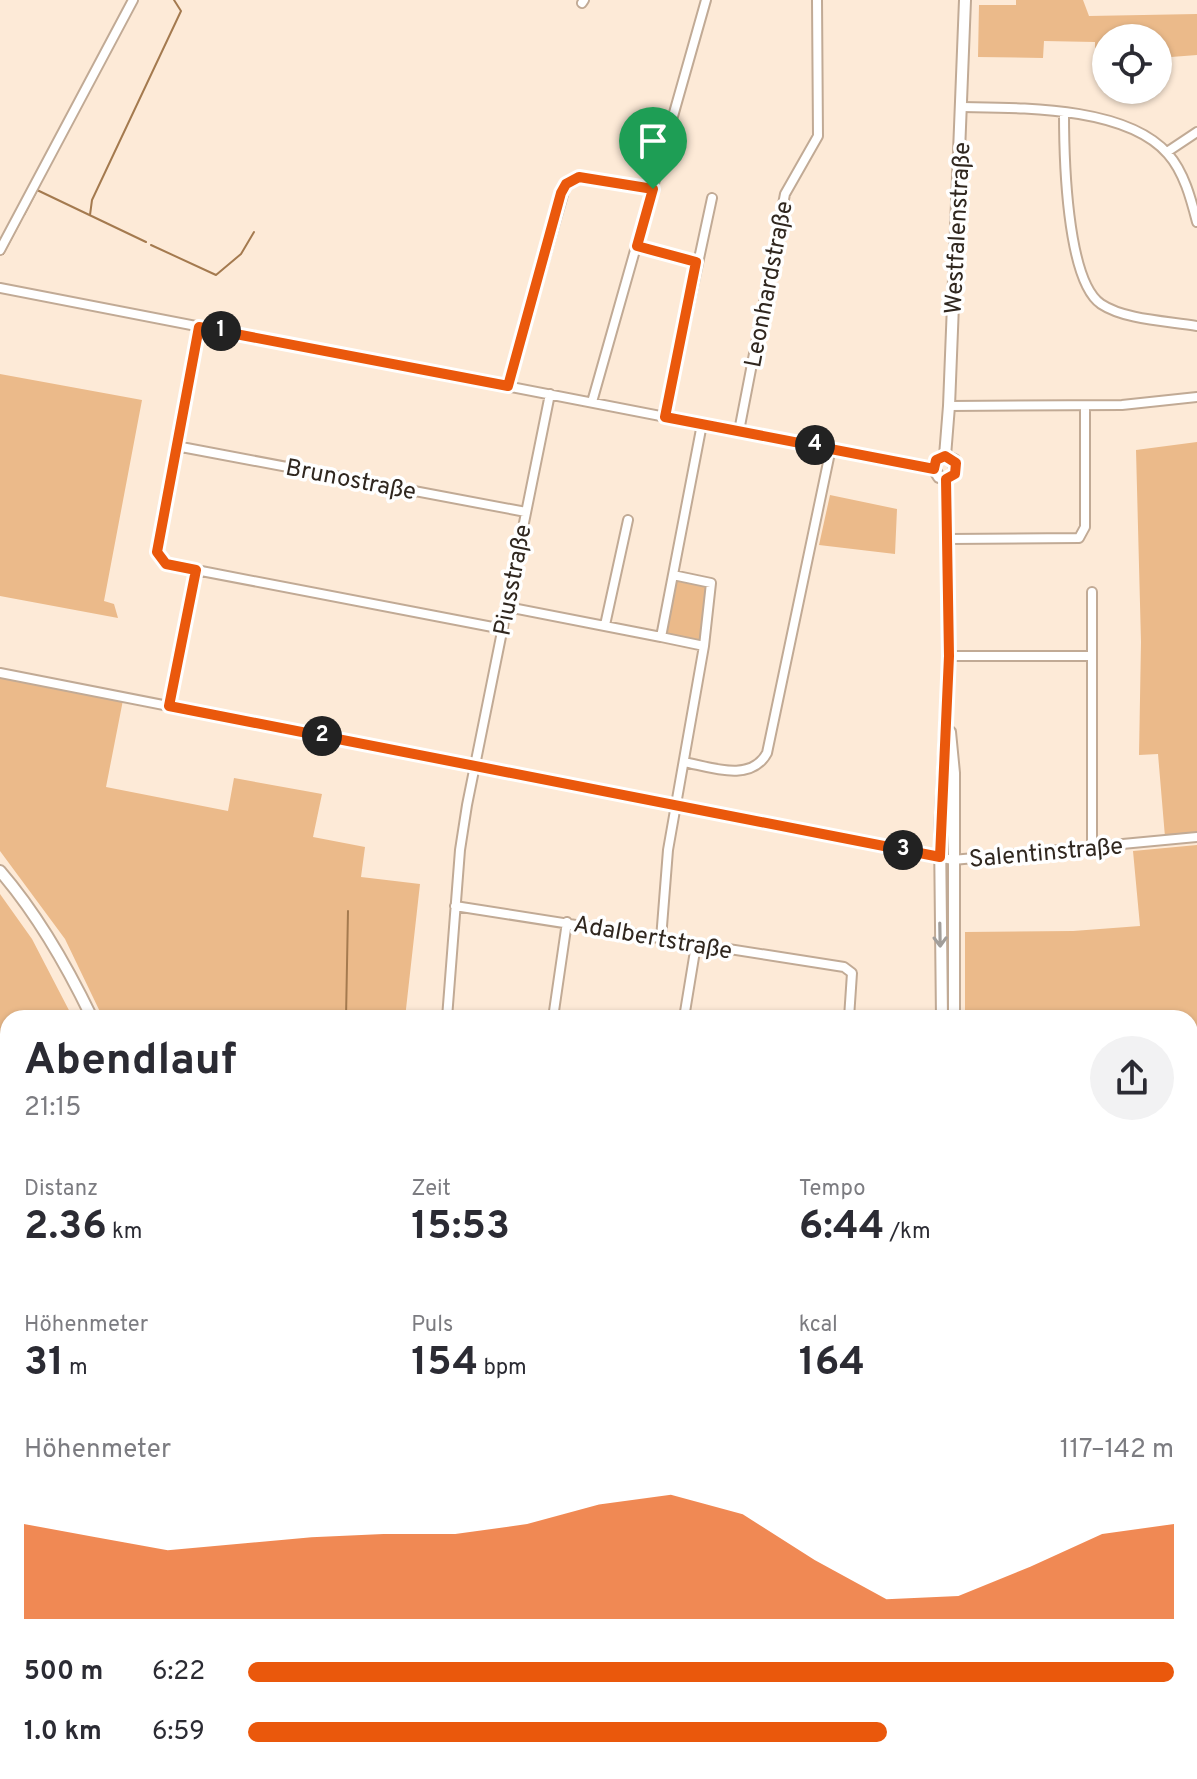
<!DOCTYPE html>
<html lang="de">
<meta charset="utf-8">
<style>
:root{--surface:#fff;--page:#f2f2f3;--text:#2b2b33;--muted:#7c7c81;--accent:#ea580c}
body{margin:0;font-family:Overpass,sans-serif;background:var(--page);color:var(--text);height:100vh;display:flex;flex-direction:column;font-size:30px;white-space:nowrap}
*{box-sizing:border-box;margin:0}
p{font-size:26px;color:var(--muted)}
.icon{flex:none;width:44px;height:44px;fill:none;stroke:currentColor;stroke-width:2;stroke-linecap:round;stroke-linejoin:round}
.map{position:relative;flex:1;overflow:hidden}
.sheet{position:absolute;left:0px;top:1010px;width:1198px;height:770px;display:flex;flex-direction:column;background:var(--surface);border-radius:24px 24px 0 0;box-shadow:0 2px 6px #0004}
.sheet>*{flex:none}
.controls{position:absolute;left:1092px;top:24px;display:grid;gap:16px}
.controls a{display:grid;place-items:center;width:80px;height:80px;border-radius:50%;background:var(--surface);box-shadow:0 2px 6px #0004;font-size:40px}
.pin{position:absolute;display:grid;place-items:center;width:68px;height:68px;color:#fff;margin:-82px -34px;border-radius:50% 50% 50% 0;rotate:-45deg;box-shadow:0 0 8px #0007}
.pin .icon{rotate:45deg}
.km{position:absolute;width:40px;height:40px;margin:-20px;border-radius:50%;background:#222;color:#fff;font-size:22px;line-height:40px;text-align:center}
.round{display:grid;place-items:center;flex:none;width:84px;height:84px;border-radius:42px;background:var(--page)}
.overview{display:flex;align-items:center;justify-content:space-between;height:136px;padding:0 24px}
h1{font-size:44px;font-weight:700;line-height:60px}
.stats{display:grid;grid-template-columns:repeat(3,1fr);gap:12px;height:136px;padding:8px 24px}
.stats div{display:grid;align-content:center}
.stats b{font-size:40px;font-weight:700}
.stats small{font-size:22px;font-weight:400}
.stats p{font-size:22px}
.chart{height:224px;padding:16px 24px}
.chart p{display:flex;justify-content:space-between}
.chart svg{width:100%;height:144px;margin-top:8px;fill:var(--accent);opacity:.7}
ul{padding:0 24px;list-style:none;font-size:26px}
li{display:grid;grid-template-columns:128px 96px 1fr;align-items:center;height:60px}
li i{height:20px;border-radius:10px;background:var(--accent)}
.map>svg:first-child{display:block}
.green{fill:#ebba8a}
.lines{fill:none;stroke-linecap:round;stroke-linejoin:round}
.stream{stroke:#a47a4f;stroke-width:2}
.minor-casing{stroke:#c1aa95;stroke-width:12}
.major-casing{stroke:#c1aa95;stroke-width:14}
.minor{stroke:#fff;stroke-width:8}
.major{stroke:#fff;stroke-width:10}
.oneway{stroke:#a29e9a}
.route-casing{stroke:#fff;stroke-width:16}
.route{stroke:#ea580c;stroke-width:10}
.labels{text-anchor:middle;stroke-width:7;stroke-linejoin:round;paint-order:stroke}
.street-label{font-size:24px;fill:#30271f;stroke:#fff}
</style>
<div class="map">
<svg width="1197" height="1779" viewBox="0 0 1197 1779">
<rect width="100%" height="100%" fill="#fdead7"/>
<path class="green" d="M1016 0H1083L1089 16 1197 14V55L1158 58V38H1106V61L1095 62V42L1044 41 1043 58 978 57 979 5H1016Z
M0 374 142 400 104 601 114 604 118 618 0 596Z
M1197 442V834L1165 837 1158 754 1139 755 1141 642 1136 450Z
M830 495 897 509 895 554 819 545Z
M682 580 707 587 700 641 669 635 666 630 675 583Z
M0 676 123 700 106 787 228 811 234 778 322 794 313 837 365 847 361 877 420 884 405 1018H103L65 939 0 851Z
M1197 845V1194H1190V1018H965V932L1073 931 1140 926 1133 851Z
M0 894 32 939 73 1018H8V1155L0 1181Z
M8 1168V1521L0 1534V1193Z"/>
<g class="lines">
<path class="stream" d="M24 215 37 190 146 242
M90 215 92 200 181 11 174 0
M151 245 216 275 241 254 254 232
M3 254 20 222
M346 1018 348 911
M0 1513 8 1498"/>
<g class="minor-casing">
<path id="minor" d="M582 3 584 0
M962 107C1021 108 1126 106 1168 154 1184 172 1191 199 1197 222
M1064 113C1064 154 1066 280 1101 304 1125 320 1168 321 1197 326
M1167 152 1197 132
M637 246 696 262
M0 250 133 0
M0 288 934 469
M508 386 566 184 579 177 588 178 653 189
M592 402 706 0
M949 406 1122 405 1197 397
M665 417 712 198
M702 424 661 637 704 646
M739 431 785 194 818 136 817 0
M176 446 526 512
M948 539 1079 538 1085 527V406
M196 570 503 629
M1092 592V848
M507 607 661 637
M605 625 628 520
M949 656H1092
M0 673 953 860 1197 837
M169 706 196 570 166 564 157 552 199 327
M684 762C710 767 751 783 767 753L831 448
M455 906 844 967 852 973 849 1018
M661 939 668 850 704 646 711 583 673 575
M447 1018 460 850 467 805 550 394
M553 1018 567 922
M684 1018 696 945
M1190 1413 1197 1411
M25 1772V1779
M393 1772 394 1779
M471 1772 473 1779
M549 1772 551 1779
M688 1779 692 1772
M773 1779 776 1772
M858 1779 862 1772
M926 1779 930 1772
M1019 1779 1020 1772
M1115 1779 1116 1772"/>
</g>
<g class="major-casing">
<path id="major" d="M945 456 954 460 955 474 946 479
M946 479 939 477 934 469 936 460 945 456 949 406 965 0
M950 732 954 773V1018
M0 871C38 915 67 966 92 1018
M942 1018 940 833 949 656 946 479
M1190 1207H1197
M1190 1222H1197
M0 1543 8 1530"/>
</g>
<use href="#minor" class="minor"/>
<use href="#major" class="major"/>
</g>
<defs><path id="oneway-shaft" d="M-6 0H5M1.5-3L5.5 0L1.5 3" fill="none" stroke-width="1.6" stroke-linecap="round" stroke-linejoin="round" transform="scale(2)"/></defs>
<use class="oneway" href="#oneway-shaft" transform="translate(940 935) rotate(89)"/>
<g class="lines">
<g class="route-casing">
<path id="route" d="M579 177 653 189 637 246 696 262 665 417 934 469 936 460 945 456 956 463 955 474 946 479 949 656 940 857 169 706 196 570 166 564 157 552 199 327 508 386 561 193 566 184Z"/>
</g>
<use href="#route" class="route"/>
</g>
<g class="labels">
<g class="street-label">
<text transform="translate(957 228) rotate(-87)" y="8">Westfalenstraße</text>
<text transform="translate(768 284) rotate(-79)" y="8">Leonhardstraße</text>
<text transform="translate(351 479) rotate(11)" y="8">Brunostraße</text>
<text transform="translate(512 580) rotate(-79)" y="8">Piusstraße</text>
<text transform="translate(1046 852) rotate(-5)" y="8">Salentinstraße</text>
<text transform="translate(653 937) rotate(10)" y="8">Adalbertstraße</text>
</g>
</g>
</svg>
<div class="controls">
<a><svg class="icon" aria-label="locate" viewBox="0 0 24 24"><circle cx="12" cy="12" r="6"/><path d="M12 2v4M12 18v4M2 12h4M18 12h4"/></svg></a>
</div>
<div class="pin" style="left:653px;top:189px;background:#1e9e55"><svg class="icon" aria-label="arrive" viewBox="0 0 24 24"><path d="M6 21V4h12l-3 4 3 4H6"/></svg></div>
<b class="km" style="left:221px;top:331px">1</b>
<b class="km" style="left:322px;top:736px">2</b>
<b class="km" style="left:903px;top:850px">3</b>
<b class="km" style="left:815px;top:445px">4</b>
<section class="sheet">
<div class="overview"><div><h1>Abendlauf</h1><p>21:15</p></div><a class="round"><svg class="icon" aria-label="share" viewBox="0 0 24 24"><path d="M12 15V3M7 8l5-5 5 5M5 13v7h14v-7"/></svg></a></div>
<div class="stats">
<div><p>Distanz</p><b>2.36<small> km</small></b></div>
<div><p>Zeit</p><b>15:53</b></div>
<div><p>Tempo</p><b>6:44<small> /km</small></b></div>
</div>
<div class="stats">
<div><p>Höhenmeter</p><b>31<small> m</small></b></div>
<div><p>Puls</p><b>154<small> bpm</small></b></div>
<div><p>kcal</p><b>164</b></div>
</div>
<div class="chart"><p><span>Höhenmeter</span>117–142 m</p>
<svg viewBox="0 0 160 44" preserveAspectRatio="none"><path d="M0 44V15L10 19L20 23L30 21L40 19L50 18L60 18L70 15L80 9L90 6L100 12L110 26L120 38L130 37L140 28L150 18L160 15V44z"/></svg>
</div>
<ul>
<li><b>500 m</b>6:22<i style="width:100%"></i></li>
<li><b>1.0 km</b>6:59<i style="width:69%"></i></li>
</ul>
</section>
</div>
